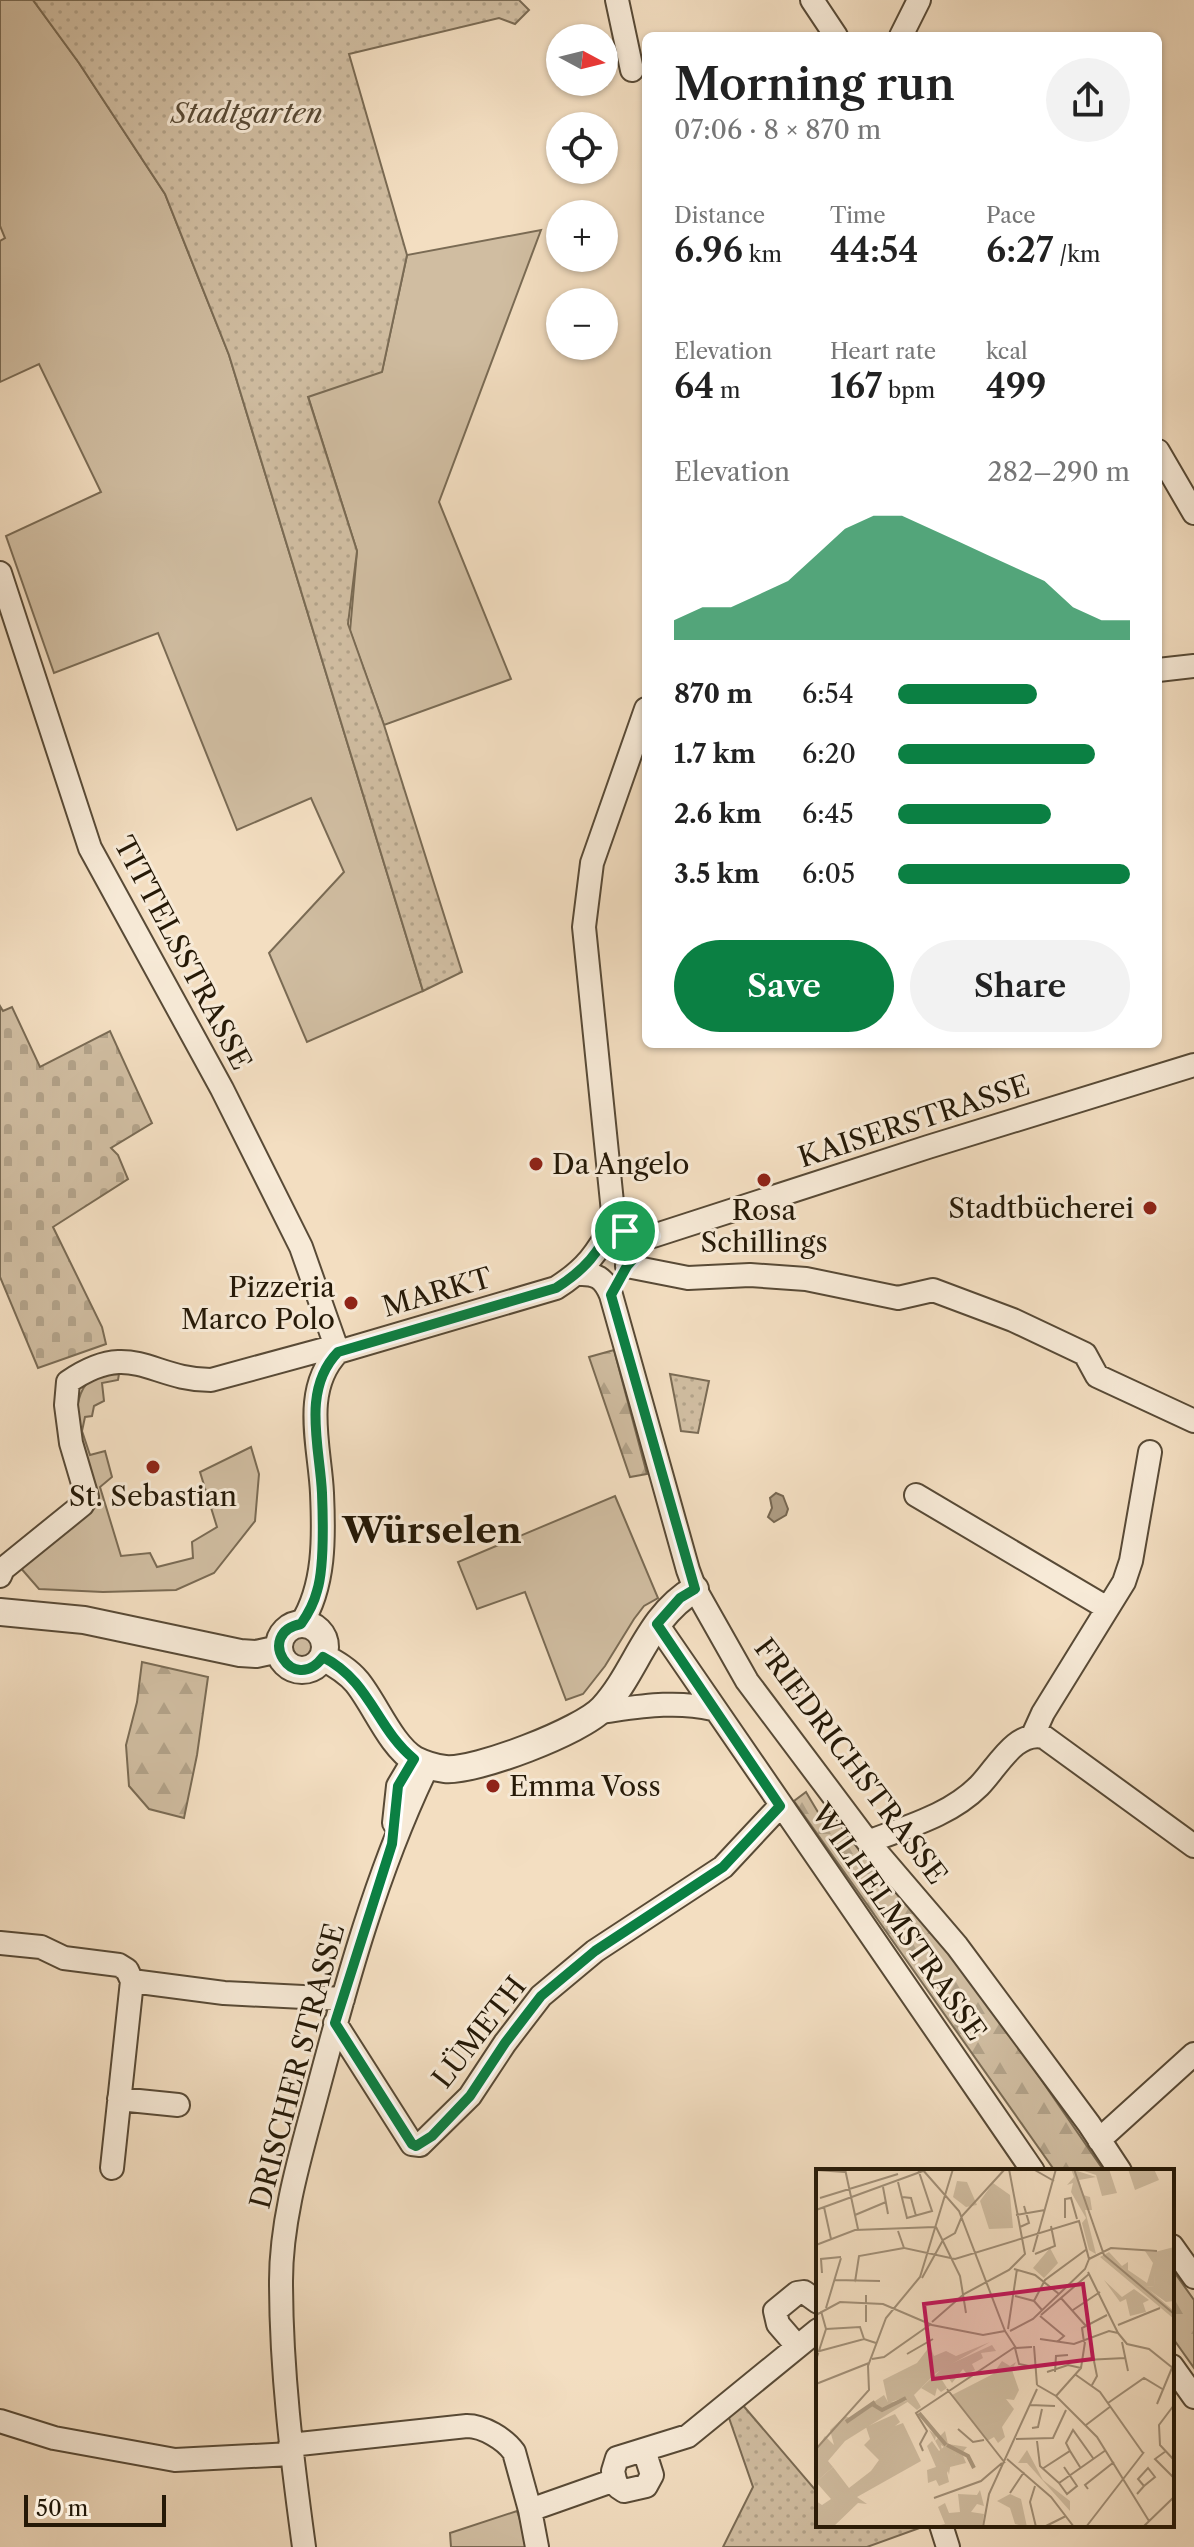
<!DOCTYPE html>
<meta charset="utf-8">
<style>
:root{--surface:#fff;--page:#f2f2f2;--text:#222;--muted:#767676;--accent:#0b8043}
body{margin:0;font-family:"Libre Caslon Text",serif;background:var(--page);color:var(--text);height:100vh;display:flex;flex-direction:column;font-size:30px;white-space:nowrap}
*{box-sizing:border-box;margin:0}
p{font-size:26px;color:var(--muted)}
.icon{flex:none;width:44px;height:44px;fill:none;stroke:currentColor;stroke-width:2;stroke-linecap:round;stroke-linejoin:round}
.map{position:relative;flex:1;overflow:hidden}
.side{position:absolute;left:642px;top:32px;width:520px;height:1016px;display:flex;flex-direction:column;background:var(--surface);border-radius:12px;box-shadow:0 2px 6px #0004}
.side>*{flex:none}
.needle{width:52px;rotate:97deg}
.buttons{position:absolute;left:546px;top:24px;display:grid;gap:16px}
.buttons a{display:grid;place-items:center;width:72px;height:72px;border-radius:50%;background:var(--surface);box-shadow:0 2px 6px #0004;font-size:40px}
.scale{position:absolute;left:24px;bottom:20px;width:142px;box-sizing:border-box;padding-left:8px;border:4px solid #251907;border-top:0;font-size:22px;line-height:28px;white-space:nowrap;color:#251907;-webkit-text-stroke:6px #f7ead7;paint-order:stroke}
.pin{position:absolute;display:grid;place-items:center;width:68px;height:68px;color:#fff;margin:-34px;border:4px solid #fff;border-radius:50%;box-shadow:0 2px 8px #0007}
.round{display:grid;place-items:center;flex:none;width:84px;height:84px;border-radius:42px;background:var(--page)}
.overview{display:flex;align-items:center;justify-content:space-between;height:136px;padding:0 32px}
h1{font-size:44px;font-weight:600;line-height:60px}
.metrics{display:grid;grid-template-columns:repeat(3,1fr);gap:12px;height:136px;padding:8px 32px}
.metrics div{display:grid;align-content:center}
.metrics b{font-size:34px;font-weight:600}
.metrics small{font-size:22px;font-weight:400}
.metrics p{font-size:22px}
.chart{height:224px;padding:16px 32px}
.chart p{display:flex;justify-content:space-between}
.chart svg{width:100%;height:144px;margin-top:8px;fill:var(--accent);opacity:.7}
.primary-button{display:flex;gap:16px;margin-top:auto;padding:16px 32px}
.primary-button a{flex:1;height:92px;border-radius:48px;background:var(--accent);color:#fff;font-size:32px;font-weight:600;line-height:92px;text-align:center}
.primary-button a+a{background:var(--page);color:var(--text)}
ul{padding:0 32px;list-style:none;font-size:26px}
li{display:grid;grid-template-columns:128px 96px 1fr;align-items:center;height:60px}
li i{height:20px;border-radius:10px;background:var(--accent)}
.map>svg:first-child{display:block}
.grass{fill:#d0bda1;stroke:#7a6b54;stroke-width:2}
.forest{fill:url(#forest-firs);stroke:#7a6b54;stroke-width:2}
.cemetery{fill:url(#cemetery-stones);stroke:#7a6b54;stroke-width:2}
.park{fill:url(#park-dots);stroke:#7a6b54;stroke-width:2}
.water{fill:#ad9b82;stroke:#776751;stroke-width:2}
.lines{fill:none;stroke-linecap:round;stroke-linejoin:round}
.minor-casing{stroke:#584a36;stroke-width:26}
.tertiary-casing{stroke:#584a36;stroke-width:30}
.minor{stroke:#f7ead7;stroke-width:22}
.tertiary{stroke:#f7ead7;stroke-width:26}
.route-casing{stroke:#fff;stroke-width:16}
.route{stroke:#0b8043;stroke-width:10}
.poi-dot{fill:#8f2418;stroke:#f7ead7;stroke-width:3}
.labels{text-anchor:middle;stroke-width:6;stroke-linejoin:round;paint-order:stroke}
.park-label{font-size:28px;font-style:italic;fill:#584a35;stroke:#f7ead7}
.street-label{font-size:28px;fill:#251907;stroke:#f7ead7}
.poi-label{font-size:28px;fill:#251907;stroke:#f7ead7;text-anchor:start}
.district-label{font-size:36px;font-weight:bold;fill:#251907;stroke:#f7ead7}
.inset-river{fill:none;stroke:#ad9b82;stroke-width:4}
.inset-road{fill:none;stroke:#a18f77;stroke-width:2}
.view{fill:#c2185b;fill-opacity:0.15;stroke:#c2185b;stroke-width:4}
.inset-edge{fill:none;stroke:#251907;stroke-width:4}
</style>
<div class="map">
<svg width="1194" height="2547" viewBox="0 0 1194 2547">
<defs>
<pattern id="forest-firs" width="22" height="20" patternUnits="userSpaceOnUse" patternTransform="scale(2)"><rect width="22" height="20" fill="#d0bda1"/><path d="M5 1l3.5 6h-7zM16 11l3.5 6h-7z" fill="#b2a289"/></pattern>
<pattern id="cemetery-stones" width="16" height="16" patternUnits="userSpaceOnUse" patternTransform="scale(2)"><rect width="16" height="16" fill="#d0bda1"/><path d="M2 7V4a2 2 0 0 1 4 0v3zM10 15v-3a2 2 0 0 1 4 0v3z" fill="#b2a289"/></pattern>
<pattern id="park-dots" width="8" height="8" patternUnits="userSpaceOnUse" patternTransform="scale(2)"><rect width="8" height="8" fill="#d0bda1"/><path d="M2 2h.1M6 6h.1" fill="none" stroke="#b2a289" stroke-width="1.8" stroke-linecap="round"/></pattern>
</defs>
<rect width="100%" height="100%" fill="#f3dec1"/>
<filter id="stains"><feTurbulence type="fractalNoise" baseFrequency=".0025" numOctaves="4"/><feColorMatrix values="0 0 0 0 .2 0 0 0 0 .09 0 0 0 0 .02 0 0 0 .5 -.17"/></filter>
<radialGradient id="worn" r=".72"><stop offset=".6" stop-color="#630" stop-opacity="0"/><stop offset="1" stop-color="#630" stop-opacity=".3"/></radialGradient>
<path class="grass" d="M0 0H33L79 63 165 194 229 355 423 991 307 1042 269 953 344 872 311 798 237 830 158 633 54 673 6 536 101 492 39 364 0 382V241L5 238 0 226Z
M541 230 439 502 511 679 384 725 350 631 357 551 308 396 382 371 407 255Z
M119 1374 118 1380 102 1383 104 1401 94 1406 92 1416 85 1417 82 1431 90 1455 105 1451 112 1477 100 1487 121 1556 150 1553 157 1567 193 1558 192 1542 217 1527 200 1472 251 1447 259 1474 255 1521 214 1573 176 1590 103 1592 39 1589 19 1566 85 1509C81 1479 64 1404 89 1381 97 1374 109 1374 119 1374Z
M615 1496 658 1598 644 1606 634 1619 605 1666 583 1694 566 1700 525 1592 477 1609 458 1562Z
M291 1647a11 11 0 1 1 22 0a11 11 0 1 1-22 0Z
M517 2511 529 2547H451L450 2533Z"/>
<path class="forest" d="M614 1350 647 1474 630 1477 589 1357Z
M142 1662 208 1677 197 1755 184 1818 149 1809 129 1786 126 1745 137 1702Z
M806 1792 822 1819 832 1810 952 1950 1104 2171H1055L794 1801Z
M1172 2269 1194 2300V2368L1172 2337Z"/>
<path class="cemetery" d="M0 1006 3 1011 12 1007 40 1067 110 1031 152 1123 111 1148 118 1155 128 1179 53 1227 102 1327 106 1344 38 1368 0 1277Z"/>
<path class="park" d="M33 0H519L529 10 515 24 499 18 349 54 407 255 382 372 308 397 357 551 348 624 384 725 462 972 423 991 229 355 165 194 79 63Z
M670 1374 709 1381 698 1433 681 1431Z
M741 2403 818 2493V2525L925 2526 867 2547H723L753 2487 728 2415Z"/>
<path class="water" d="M776 1493 783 1496 788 1509 786 1515 774 1522 768 1517 772 1508 770 1498Z"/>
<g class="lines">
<g class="minor-casing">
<path id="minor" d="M617 0 632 70
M812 0 836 36
M901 36 919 0
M1158 451 1194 513
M0 573 90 848 222 1089 301 1247 338 1352
M1158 670 1194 666
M614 1222 629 1233 653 1236 928 1147 1194 1065
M627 1266 688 1278 750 1275 806 1279 898 1298 933 1290 1013 1320 1085 1354 1097 1376 1194 1421
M578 1274C596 1273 604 1278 611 1295L688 1570 695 1589 747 1681 868 1842 957 1946 1089 2124 1120 2171
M916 1495 1107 1608
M0 1576 3 1569 82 1505 87 1497 71 1443 66 1405 68 1382C132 1338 150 1380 211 1380L336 1346
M301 1624C325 1586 324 1537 322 1493 320 1447 301 1390 338 1352L556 1288C586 1269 597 1253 614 1222L584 927 592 863 646 709
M657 1624 1033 2171
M599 1712C638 1707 674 1700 713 1709
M1033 1735 1043 1713 1124 1582 1131 1561 1150 1452
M394 1823 398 1786 414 1759
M868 1842C906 1827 949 1816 979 1786 997 1768 1015 1730 1044 1737L1194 1846
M0 1943 41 1947 64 1958 119 1965 127 1970 132 1981 112 2168
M132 1981 224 1993 343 1999
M335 2023 412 2144 420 2145 470 2096 505 2043 541 1996 595 1951 723 1867 780 1806
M119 2099 178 2105
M1099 2140 1194 2054
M1172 2246 1194 2277
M797 2346 778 2324 775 2311 797 2293 804 2292 818 2302
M1172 2366 1194 2397
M0 2421 54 2438 175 2460 291 2454
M290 2445 467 2426C483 2426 505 2439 514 2452L530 2510 537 2547
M615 2480 618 2487 624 2491 646 2486 652 2475 644 2450
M530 2510 615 2480 613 2471 617 2458 688 2436 818 2330
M941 2525 948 2547
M304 2547C292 2459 281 2370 281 2281 281 2219 300 2157 316 2097 346 1984 377 1870 428 1765"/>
</g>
<g class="tertiary-casing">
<path id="tertiary" d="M0 1612 84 1620 240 1653 256 1654 279 1649
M279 1647a23 23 0 1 1 46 0a23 23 0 1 1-46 0Z
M323 1657C336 1664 348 1671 357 1682 375 1704 391 1746 415 1760 423 1764 436 1768 445 1769 475 1772 582 1731 603 1708 637 1671 647 1617 695 1589"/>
</g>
<use href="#minor" class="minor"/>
<use href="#tertiary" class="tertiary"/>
</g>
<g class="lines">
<g class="route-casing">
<path id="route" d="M614 1222 629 1233 653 1236 627 1266 611 1295 695 1589 680 1598 657 1624 780 1806 723 1867 595 1951 541 1996 505 2043 470 2096 432 2136 416 2146 412 2144 335 2023 392 1844 398 1786 414 1759C376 1728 371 1682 323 1657 293 1697 254 1633 301 1624 308 1614 314 1603 317 1591 324 1569 323 1518 322 1493 320 1447 301 1390 338 1352L556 1288C586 1269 598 1253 614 1222Z"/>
</g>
<use href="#route" class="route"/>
</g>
<g class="poi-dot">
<circle cx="536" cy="1164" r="8"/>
<circle cx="764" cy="1180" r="8"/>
<circle cx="1150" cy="1208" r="8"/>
<circle cx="351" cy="1303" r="8"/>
<circle cx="153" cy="1467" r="8"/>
<circle cx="493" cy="1786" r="8"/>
</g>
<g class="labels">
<g class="park-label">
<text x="247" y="123">Stadtgarten</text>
</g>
<g class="street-label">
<text transform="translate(183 953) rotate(62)" y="10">TITTELSSTRASSE</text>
<text transform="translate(914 1121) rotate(-18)" y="10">KAISERSTRASSE</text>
<text transform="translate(437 1292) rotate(-16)" y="10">MARKT</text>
<text transform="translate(851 1761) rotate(53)" y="10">FRIEDRICHSTRASSE</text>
<text transform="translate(899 1922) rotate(55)" y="10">WILHELMSTRASSE</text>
<text transform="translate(479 2032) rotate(-52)" y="10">LÜMETH</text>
<text transform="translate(297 2066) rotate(-75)" y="10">DRISCHER STRASSE</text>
</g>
<g class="poi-label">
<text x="552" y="1174">Da Angelo</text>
<text x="1134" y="1218" text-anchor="end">Stadtbücherei</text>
<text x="764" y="1220" text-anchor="middle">Rosa<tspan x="764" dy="32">Schillings</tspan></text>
<text x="335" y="1297" text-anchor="end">Pizzeria<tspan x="335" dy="32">Marco Polo</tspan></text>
<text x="153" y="1506" text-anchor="middle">St. Sebastian</text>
<text x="509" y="1796">Emma Voss</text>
</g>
<g class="district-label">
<text x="432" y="1543">Würselen</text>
</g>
</g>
<g transform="translate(816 2169)">
<rect width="358" height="358" fill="#f3dec1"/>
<path d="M262 0H293L301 24 286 27 280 6ZM312 0H338L343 11 319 21ZM141 12 151 13 161 36 150 38 137 28ZM358 78V132L350 133 329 118 338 117 339 83ZM234 79 242 94 228 109 217 99ZM288 111 306 128 318 120 333 131 327 134 330 143 314 147 310 130 304 133ZM176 176 180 182 165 184 167 189 156 195 159 201 151 205 147 200 136 214 132 208 126 211 131 219 125 223 121 219 119 227 105 219 128 198ZM79 245 84 253 79 257 87 254 105 292 41 328 51 335 42 334 17 358H0V332L6 336 15 330 0 313 17 298 33 319 55 302 63 291 48 276 54 270 50 258ZM116 272 123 282 130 276 140 286 131 304 133 313 123 317 120 311 112 314 111 301 120 298 111 277ZM164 321 168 337 161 335 155 343 168 345 166 358H115L129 355 122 338 129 334 133 344 144 343 142 325 161 326ZM194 325 205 330 211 358 199 355 194 339 181 332Z" fill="#d0bda1"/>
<path d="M255 0 280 8 263 11 267 26 274 28 276 41H269L280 85 273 81 266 54 270 49 255 23 257 14 251 16 258 8ZM329 82 339 83 340 93 338 117 330 118 358 142V150L284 88 293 83 306 97 312 93V101L331 114 337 94ZM68 226 72 233 93 232 29 272 12 292 17 298 0 313V281L9 267 18 276 14 261 29 247 34 249ZM113 261 120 266 119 272 129 262 132 275 151 278 146 284 150 294 134 298 133 306 129 290 140 286 125 276 127 286ZM211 281 227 311 254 332V342L211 294H202Z" fill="#d0bda1"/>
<path d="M186 192 194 197 200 193 196 201 203 221 198 231 190 230 198 240 186 258 189 268 182 274 178 268 171 272 136 226 177 205Z" fill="#d0bda1"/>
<path d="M177 14 194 26 197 59 173 60 164 32ZM174 173 120 204 98 226 105 238 101 241 87 229 72 234 67 211 101 194 114 177 118 187 130 182 140 187Z" fill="#d0bda1"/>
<path class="inset-river" d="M56 235 66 241 90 229M103 244 130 276M30 253 59 233M131 276 152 287 158 299"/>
<path class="inset-road" d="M29 0 42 60M106 0 143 42 189 162M217 0 238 12M258 0 288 86 358 145M0 1 29 3M82 13 91 49 116 42 102 0M67 18 72 45M86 28 95 29 100 47M4 29 82 5M8 38 15 70M0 41 107 2M39 46 70 33M200 46 229 41M249 49V30L255 29 261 50M120 58 144 107 150 144M204 58 213 54 208 37M82 62 88 79 139 90 263 52 273 90 269 100 217 150 194 162M0 76 39 61 119 58M217 83 240 0M219 85 239 77 235 57M273 90 295 79 341 82M198 100 219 106 243 125M272 103 302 164M6 104 5 90 25 88M106 109 127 71 139 64 146 47 189 0M19 111 64 112M39 113 43 87 88 79M199 127 218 132 226 141M245 129 270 157M218 132 229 111 271 80M10 139 25 89M257 141 284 123M0 146 24 133 67 135 116 156 167 166 189 162M225 146 273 105M224 147 248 167 241 173M50 153V126M116 153 148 125 193 101 209 85 193 0M302 156 344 139M10 160 44 158 48 170M192 160 201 100M189 162 200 179 216 178M302 164 311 175 333 180 358 200M224 170 258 175 293 162 302 164M268 173 266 159 291 146M306 173 312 202M218 177 221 216M199 179 203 195 218 198M0 183 48 170 60 174M91 185 117 170M56 190 68 188 115 155M0 191 10 160 5 142M269 191 309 189M231 203 252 196 265 199M239 203 240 187 252 186M260 206 284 223 327 284M0 215 53 194M221 216 240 227 281 268 333 352M276 216 281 207 278 192M131 220 189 294M240 227 265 199 269 173M292 234 328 209 348 221M341 235 358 194M214 236 239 237M358 236 343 256 344 276 358 291M270 256 295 237M216 259 222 258 226 240M142 260 157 273 168 271M200 270 237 269 250 241M221 272 224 297 243 314 290 281M0 280 53 221 52 197 70 149 104 108 137 0M107 282 104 275 111 262 100 244 199 178M254 282 250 274 257 261 277 289M350 282 339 290 358 309M191 290 235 328 258 358M226 300 254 282 264 298M243 314 251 325 261 317 248 298M219 317 214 333 220 358M272 320 269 316 298 293M194 324 208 303M321 325 328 317 339 308 332 299 322 310 328 317M118 329 165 312 186 294M167 358 173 325 221 220M228 358 250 347M270 358 328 283M327 358 358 328"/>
<path class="view" d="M267 115 277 190 117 210 108 135Z"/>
<rect width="358" height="358" class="inset-edge"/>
</g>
<rect width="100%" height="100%" filter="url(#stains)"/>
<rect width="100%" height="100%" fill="url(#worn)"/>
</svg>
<div class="buttons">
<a><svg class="needle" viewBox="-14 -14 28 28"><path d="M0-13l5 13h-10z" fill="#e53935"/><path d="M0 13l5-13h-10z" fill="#767676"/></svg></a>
<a><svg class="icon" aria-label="locate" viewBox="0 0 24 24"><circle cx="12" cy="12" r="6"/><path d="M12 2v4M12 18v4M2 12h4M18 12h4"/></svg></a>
<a>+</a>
<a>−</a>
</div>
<div class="scale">50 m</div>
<div class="pin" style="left:625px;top:1231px;background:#1e9e55"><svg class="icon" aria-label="arrive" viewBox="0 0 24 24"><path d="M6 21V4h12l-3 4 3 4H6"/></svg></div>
<section class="side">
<div class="overview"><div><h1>Morning run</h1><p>07:06 · 8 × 870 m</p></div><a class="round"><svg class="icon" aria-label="share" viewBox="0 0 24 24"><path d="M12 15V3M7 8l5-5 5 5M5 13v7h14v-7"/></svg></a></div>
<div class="metrics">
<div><p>Distance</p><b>6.96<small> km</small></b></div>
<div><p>Time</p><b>44:54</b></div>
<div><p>Pace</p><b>6:27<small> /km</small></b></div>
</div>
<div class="metrics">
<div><p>Elevation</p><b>64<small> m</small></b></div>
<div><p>Heart rate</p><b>167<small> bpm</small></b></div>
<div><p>kcal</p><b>499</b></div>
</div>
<div class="chart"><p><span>Elevation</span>282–290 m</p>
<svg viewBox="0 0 160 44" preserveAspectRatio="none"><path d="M0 44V38L10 34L20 34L30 30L40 26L50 18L60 10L70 6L80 6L90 10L100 14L110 18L120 22L130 26L140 34L150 38L160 38V44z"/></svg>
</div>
<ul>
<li><b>870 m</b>6:54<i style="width:60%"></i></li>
<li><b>1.7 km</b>6:20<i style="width:85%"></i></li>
<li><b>2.6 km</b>6:45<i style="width:66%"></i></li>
<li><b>3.5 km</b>6:05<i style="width:100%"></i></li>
</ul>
<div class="primary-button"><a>Save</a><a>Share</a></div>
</section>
</div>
